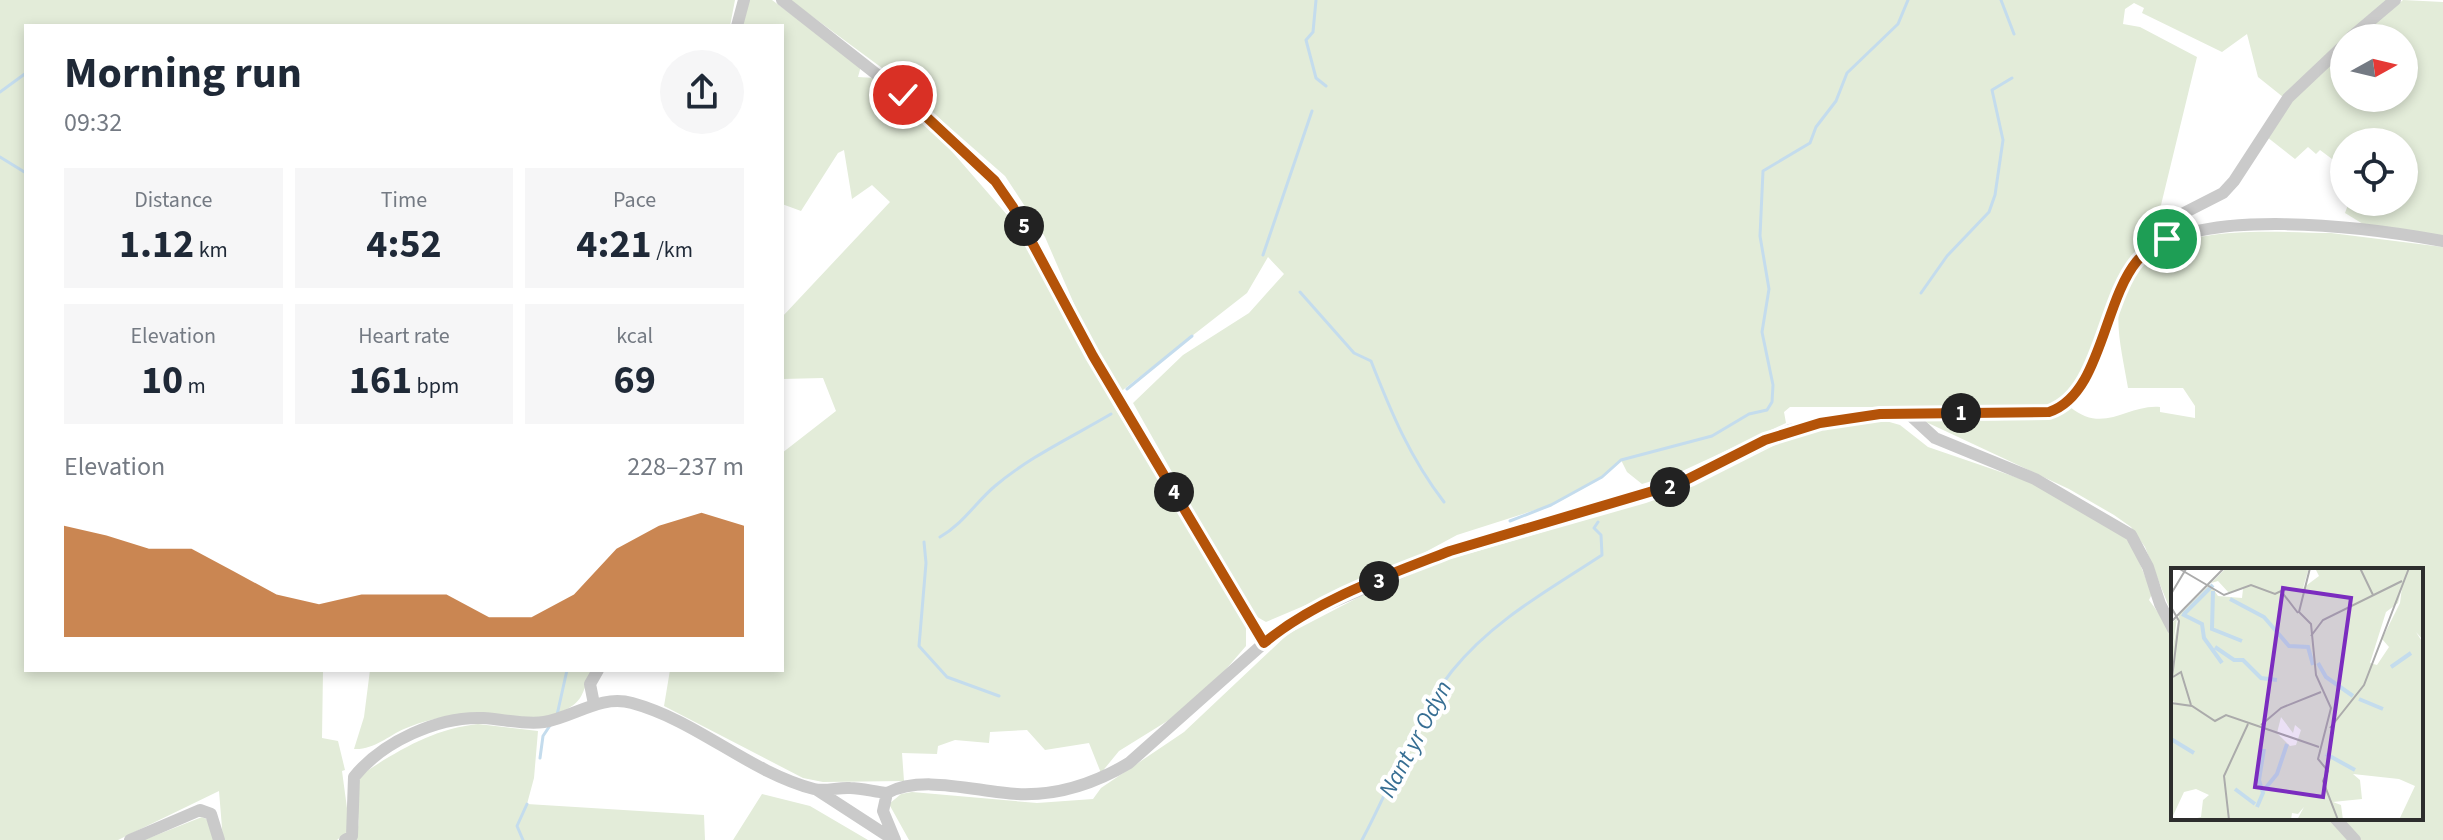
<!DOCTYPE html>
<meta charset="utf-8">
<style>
:root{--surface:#fff;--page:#f6f6f7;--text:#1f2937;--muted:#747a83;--accent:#b45309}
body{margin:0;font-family:"Source Sans 3",sans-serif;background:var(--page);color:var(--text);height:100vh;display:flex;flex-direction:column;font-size:30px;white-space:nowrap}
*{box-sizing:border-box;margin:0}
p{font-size:26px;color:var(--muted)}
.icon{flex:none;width:44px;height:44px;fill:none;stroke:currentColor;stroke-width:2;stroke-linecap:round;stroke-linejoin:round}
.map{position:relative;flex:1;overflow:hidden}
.sheet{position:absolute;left:24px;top:24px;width:760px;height:648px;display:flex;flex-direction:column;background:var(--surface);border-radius:0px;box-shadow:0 4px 12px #0003}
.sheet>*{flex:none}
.needle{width:52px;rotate:82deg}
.fabs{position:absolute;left:2330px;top:24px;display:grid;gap:16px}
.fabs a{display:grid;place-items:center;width:88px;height:88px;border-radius:50%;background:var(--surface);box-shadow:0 4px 12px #0003;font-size:40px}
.pin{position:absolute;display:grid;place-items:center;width:68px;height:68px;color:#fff;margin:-34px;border:4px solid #fff;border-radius:50%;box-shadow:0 2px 8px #0007}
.km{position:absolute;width:40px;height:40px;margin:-20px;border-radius:50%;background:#222;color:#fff;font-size:22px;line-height:40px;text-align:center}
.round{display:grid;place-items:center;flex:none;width:84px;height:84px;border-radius:42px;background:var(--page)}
.summary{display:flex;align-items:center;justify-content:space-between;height:136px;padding:0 40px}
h1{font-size:44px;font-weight:700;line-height:60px}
.metrics{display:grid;grid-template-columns:repeat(3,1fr);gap:12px;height:136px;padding:8px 40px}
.metrics div{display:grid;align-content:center;border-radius:0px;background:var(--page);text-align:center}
.metrics b{font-size:40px;font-weight:700}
.metrics small{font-size:22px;font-weight:400}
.metrics p{font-size:22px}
.chart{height:224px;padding:16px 40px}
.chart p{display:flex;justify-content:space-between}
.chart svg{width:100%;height:144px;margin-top:8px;fill:var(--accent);opacity:.7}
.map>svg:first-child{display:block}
.green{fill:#e3ecd9}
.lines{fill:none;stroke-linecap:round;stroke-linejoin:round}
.stream{stroke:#c4dced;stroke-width:3}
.minor{stroke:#cacaca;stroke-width:12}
.route-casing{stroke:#fff;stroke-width:16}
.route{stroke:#b45309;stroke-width:10}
.labels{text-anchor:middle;stroke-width:8;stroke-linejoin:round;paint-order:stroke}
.water-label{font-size:24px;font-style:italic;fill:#366e93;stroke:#fff}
.inset-river{fill:none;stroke:#c4dced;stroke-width:4}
.inset-road{fill:none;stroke:#ababab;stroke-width:2}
.view{fill:#7b2cbf;fill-opacity:0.15;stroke:#7b2cbf;stroke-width:4}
.inset-edge{fill:none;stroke:#2d2d2d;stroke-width:4}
</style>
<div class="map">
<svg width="2443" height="840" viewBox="0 0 2443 840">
<rect width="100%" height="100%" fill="#fff"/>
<path class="green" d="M0 0H735L730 26H26V670H323L322 738 338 741 345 770 342 771 349 823 348 831 337 840H223L219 791 118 840H0Z
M748 0H772L861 66 858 77 875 78 935 132 1015 224 1116 410 1246 624V646L1221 675 1169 720 1119 751 1101 773 1089 743 1045 750 1027 730 990 732 989 743 955 740 938 746 937 754 902 753 904 781 823 782 803 778 664 706 670 670H782V453L836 411 823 378 782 379V317L890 202 872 185 852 199 844 150 838 153 801 211 782 204V26H742Z
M790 0H2388L2283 97 2258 77 2247 34 2222 52 2142 13 2144 8 2134 3 2125 9 2123 24 2140 27 2197 57 2152 242C2104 279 2100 346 2070 396L2047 407H1790L1784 412 1786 423 1678 473 1642 484 1627 472 1621 460 1602 477 1551 505 1457 535 1405 563 1266 622 1252 614 1133 403 1183 355 1249 313 1284 274 1268 257 1247 293 1119 393 1078 313 1045 237 1005 176 882 68Z
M2403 0 2443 2V237L2363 224 2345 213 2349 202H2404V142H2344V168L2320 150 2316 154 2308 147 2295 159 2267 137 2297 94 2344 51V98H2404V38H2357Z
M2331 233 2443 247V840H2361L2341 818H2421V570H2173V617L2145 547 2131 527 2114 515 2069 489 1926 422 1927 419C1964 418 2040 427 2070 407 2104 435 2127 404 2160 407V412L2195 418V406L2183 388H2128C2124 363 2116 332 2119 308 2133 216 2265 233 2331 233Z
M1879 419 1900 425 1928 447 2030 482 2117 530 2132 544 2152 594 2149 600 2173 633V818H2328L2349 840H909L889 804 901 794 912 792 1037 803 1093 799 1101 788 1184 732 1288 634 1411 570 1646 503 1694 486 1799 433Z
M370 670H594C584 681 586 697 572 706 538 728 502 712 464 714 445 716 422 721 404 729 388 736 374 750 354 749L364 717Z
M478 724 538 731 534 778 527 804 704 815 705 840H353C367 820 348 794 362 774 399 750 433 729 478 724Z
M762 794 810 806 868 840H733Z
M202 817 210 821 216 840H144Z"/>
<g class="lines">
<path class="stream" d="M1316 0 1313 32 1306 40 1316 78 1326 86
M2001 0 2014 34
M0 92 26 73
M0 157 26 173
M1263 255 1312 111
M1300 292 1354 353 1371 361C1391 412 1410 458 1444 502
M1921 293 1947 256 1989 212 1995 195 2003 140 1992 90 2012 78
M1127 389 1192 336
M1510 521 1551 505 1602 477 1621 460 1712 436 1749 414 1767 410 1772 402 1773 385 1762 332 1769 289 1760 236 1763 171 1810 143 1816 127 1836 101 1847 73 1898 24 1908 0
M940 537C963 524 975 503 995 486 1029 457 1072 437 1111 414
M924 542 926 563 919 646 947 677 999 696
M557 715 567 670
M540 758 543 736 551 724
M523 840 517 826 527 804
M1362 840C1392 785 1413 721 1452 671 1493 620 1549 590 1602 555L1601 535 1594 528 1598 522"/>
<path class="minor" d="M782 0 903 95 995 181 1042 258 1093 356 1264 643
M737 26 744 0
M2350 38 2395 0
M2167 239 2176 217 2223 193 2234 181 2288 98 2344 45
M1910 415 1935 438 2035 479 2131 535 2148 567 2160 604 2173 629
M594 704 590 684 598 670
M817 790 894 840
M2335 818 2355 840
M130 840 200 810 211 814 219 840
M345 840 352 836 354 777C382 742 438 716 483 718 503 719 524 725 544 722 574 717 601 694 632 703 698 721 749 772 814 789 825 792 839 787 850 788 862 788 875 792 887 793
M895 840 883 811 887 793C923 774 977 792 1017 794 1058 796 1094 784 1129 763L1272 636 1319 608 1450 551 1680 483 1790 430 1880 414 2049 412C2104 394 2101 299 2139 259 2193 203 2372 228 2443 241"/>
</g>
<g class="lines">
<g class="route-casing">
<path id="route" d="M903 95 995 181 1013 207 1093 356 1264 643C1316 600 1388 575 1450 551L1680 483 1765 440 1820 423 1880 414 2049 412C2101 395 2103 302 2137 261 2145 252 2157 245 2167 239"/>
</g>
<use href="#route" class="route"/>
</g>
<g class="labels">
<g class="water-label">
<text transform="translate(1415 739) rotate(-62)" y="8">Nant yr Odyn</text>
</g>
</g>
<g transform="translate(2171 568)">
<rect width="252" height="252" fill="#fff"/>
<path d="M55 0H138L132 20 148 8 144 0H252V72L245 64 252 75V252H228L244 218 228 211 182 206 189 212 191 231 162 234 170 237 172 252H126L133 239 127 246 121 245 120 252H19L30 249 32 232 38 227 25 221 13 224 0 252V136L4 135 0 131V56L6 50 1 84 8 47 39 16 47 28 71 30 72 21 58 25 47 13 40 15ZM231 19 229 35 211 71 218 79 206 97 199 95 215 44 227 35ZM110 149 122 165 124 157 130 162 125 177 119 178 106 165Z" fill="#e3ecd9" fill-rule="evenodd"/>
<path class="inset-river" d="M42 23 41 61 71 73M59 31 93 49 118 78 137 79 142 97M11 46 31 56 33 70 51 95M13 46 42 17M44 79 63 92H72L90 110 106 112M147 95 155 109 182 128M220 99 240 85M188 131 212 141M0 171 23 185M155 186 184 202M64 221 84 236M93 222 106 206 116 176M86 239 92 225 88 212 93 181"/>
<path class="inset-road" d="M7 0 53 27 80 17 104 26 110 23 127 45M139 0 128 44 140 56 145 107 160 140 147 191 157 203 152 213 167 252M189 0 202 27M0 26 15 1M0 39 8 53 0 118M0 54 53 0M140 68 152 52 231 13M2 109 10 104 20 137M0 135 21 138 44 153 55 147 148 179M90 157 110 140 150 124M159 160 193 117 238 0M58 252 53 208 77 156"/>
<path class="view" d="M112 20 180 30 152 229 84 219Z"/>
<rect width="252" height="252" class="inset-edge"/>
</g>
</svg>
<div class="fabs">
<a><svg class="needle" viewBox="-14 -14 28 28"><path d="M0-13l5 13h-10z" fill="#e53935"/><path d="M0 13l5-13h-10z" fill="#747a83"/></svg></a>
<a><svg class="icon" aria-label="locate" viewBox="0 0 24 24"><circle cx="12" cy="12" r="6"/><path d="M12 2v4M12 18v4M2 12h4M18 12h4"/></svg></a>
</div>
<div class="pin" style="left:2167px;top:239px;background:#1e9e55"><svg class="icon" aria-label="arrive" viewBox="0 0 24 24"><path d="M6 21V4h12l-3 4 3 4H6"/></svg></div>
<div class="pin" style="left:903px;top:95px;background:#d93025"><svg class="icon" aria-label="check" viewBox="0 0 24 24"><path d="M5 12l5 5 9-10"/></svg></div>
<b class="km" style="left:1961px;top:413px">1</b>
<b class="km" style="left:1670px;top:487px">2</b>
<b class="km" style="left:1379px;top:581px">3</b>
<b class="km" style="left:1174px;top:492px">4</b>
<b class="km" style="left:1024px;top:226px">5</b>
<section class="sheet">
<div class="summary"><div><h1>Morning run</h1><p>09:32</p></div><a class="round"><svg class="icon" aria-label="share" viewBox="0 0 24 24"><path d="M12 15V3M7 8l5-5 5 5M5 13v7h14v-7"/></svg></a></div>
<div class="metrics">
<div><p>Distance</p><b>1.12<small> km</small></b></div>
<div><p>Time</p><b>4:52</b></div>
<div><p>Pace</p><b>4:21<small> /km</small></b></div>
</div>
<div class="metrics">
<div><p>Elevation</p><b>10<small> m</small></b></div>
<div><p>Heart rate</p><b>161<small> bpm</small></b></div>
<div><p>kcal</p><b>69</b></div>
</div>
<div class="chart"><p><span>Elevation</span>228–237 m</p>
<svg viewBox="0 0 160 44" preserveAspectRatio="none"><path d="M0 44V10L10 13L20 17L30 17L40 24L50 31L60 34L70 31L80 31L90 31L100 38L110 38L120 31L130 17L140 10L150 6L160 10V44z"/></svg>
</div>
</section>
</div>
